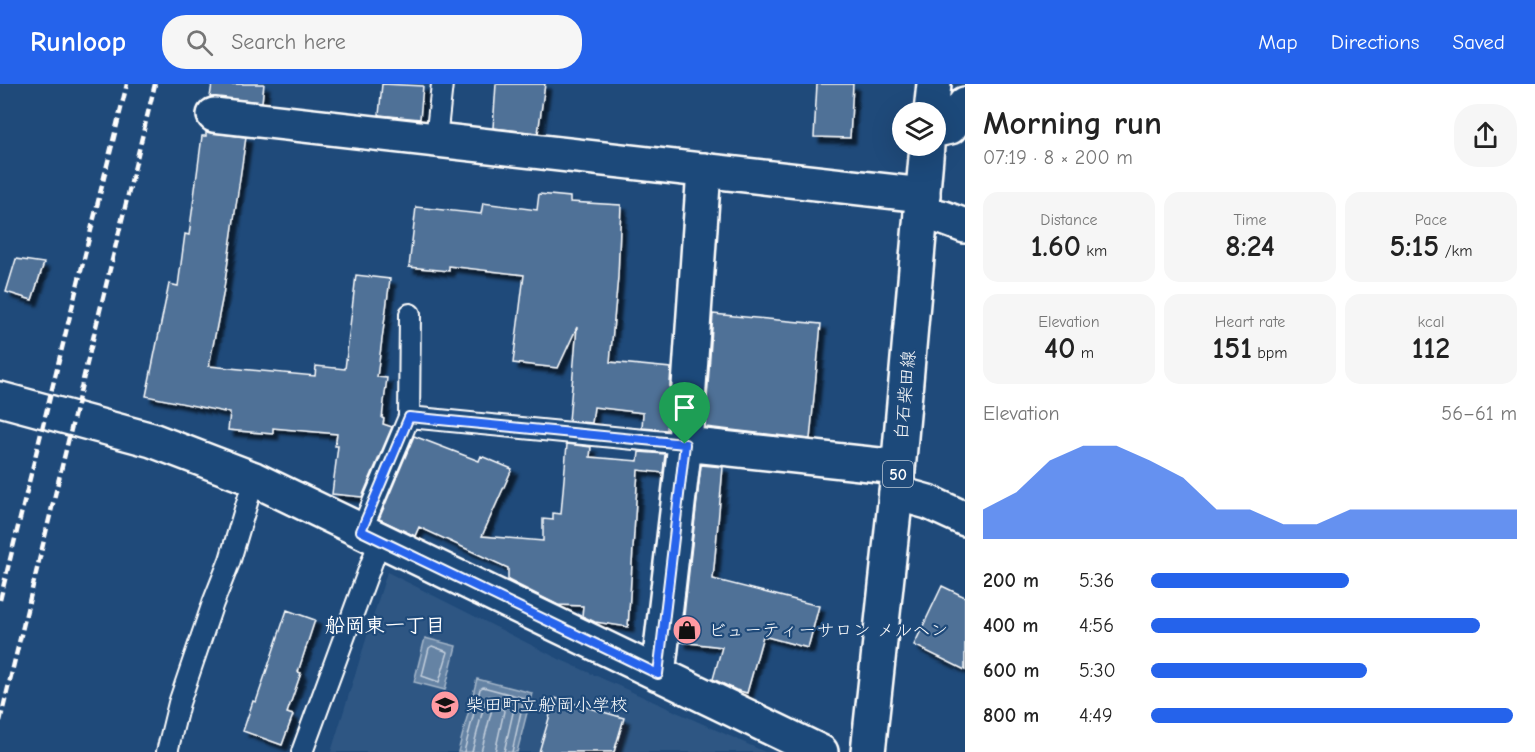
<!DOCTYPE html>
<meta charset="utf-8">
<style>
:root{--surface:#fff;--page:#f6f6f6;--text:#222;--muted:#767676;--accent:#2563eb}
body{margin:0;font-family:"Comic Neue","Klee One",sans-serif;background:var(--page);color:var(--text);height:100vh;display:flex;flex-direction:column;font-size:22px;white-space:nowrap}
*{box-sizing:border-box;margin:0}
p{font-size:20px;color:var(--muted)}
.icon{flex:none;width:33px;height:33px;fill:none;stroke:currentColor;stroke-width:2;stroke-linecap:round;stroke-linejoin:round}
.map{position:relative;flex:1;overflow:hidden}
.sheet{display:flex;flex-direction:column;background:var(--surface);width:570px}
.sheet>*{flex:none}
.fabs{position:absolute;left:892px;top:18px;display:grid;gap:12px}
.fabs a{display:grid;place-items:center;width:54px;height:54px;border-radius:50%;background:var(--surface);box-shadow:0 6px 24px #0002;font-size:30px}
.pin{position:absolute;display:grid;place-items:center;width:51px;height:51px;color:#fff;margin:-62px -26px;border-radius:50% 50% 50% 0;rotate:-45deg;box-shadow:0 0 6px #0007}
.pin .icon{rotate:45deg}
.round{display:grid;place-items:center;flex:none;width:63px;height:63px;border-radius:24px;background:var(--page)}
.summary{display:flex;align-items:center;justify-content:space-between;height:102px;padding:0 18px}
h1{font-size:33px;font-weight:700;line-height:45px}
.figures{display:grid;grid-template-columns:repeat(3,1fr);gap:9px;height:102px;padding:6px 18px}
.figures div{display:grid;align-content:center;border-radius:15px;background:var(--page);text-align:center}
.figures b{font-size:30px;font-weight:700}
.figures small{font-size:16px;font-weight:400}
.figures p{font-size:16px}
.chart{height:168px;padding:12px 18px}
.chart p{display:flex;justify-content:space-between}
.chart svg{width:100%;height:108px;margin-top:6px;fill:var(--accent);opacity:.7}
ul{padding:0 18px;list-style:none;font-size:20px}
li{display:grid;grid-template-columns:96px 72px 1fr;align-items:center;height:45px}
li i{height:15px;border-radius:8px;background:var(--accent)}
header{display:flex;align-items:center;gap:36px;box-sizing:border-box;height:84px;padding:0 30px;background:var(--accent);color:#fff}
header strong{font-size:28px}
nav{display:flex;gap:33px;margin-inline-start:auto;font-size:21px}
.search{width:420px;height:54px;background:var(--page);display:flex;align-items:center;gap:15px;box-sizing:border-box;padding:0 21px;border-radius:24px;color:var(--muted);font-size:22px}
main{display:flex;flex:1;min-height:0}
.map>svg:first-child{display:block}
.built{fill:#2e5683}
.water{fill:#6583a4;stroke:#a3b5c8;stroke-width:1.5}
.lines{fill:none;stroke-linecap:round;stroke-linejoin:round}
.shore{stroke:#c1cddb;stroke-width:1.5}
.building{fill:#507197;stroke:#fff;stroke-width:1.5;filter:url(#shadow)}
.lane-casing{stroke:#fff;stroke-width:24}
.street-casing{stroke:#fff;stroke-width:38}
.primary-casing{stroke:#fff;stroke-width:38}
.lane{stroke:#1f4a7a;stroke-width:20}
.street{stroke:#1f4a7a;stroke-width:33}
.primary{stroke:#1f4a7a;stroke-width:33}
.rail{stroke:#fff;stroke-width:4.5;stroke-dasharray:9 4.5;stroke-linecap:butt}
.route-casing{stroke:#fff;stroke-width:12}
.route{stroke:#2563eb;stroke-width:8}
.labels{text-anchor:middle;stroke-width:4.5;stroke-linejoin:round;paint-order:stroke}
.shield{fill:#1f4a7a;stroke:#bcc9d7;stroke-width:1.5}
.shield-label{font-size:16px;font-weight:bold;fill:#fff}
.street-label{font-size:18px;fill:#fff;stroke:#1f4a7a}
.poi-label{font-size:18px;fill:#fff;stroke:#1f4a7a;text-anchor:start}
.neighbourhood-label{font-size:20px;font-weight:bold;fill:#fff;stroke:#1f4a7a}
</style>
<header>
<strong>Runloop</strong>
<div class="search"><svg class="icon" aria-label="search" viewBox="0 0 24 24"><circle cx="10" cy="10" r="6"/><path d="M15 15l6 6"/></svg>Search here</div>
<nav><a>Map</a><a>Directions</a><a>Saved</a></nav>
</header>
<main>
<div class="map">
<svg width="965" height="668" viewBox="0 0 965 668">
<defs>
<filter id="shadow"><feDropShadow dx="5.5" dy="5.5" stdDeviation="1.5" flood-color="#0009"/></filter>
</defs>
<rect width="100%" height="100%" fill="#1f4a7a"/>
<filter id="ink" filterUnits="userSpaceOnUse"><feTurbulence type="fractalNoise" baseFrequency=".0167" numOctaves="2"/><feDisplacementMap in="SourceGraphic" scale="12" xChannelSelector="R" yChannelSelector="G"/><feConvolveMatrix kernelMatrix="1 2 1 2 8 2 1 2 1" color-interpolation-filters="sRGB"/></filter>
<g filter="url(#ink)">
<path class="built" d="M387 488 559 575 765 668H331Z"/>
<path class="water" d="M425 554 456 562 445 606 414 598Z
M477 595 532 609 517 668H458Z"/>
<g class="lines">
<path class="shore" d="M432 562 448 568 439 598 422 592 429 564Z
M464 668 480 605 483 603 524 614 512 668
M472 668 486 614 489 612 515 620 504 668
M481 668 492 625 495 623 503 625 504 627 495 668"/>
</g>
<path class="building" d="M212 0H264L262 18 210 13Z
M382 0 423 2 420 35 379 31Z
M496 0H545L538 49 493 44Z
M817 0H853L850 54 814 53Z
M206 48 246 53 223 211 209 282 315 292 316 282 345 285 356 191 390 195 377 293 387 294 382 334 384 335 383 340 392 343 362 413 332 410 338 362H335L337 350 273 344V350L228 346 230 329 146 312 169 200 178 202 185 150 189 151 202 52H206Z
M539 110 570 113V118L621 121 618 193 610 278 671 284 667 346 642 344 643 329 594 323 592 339 569 337 577 243 558 284 513 279 524 191 449 182V187L409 183 416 123 481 130 483 119 537 126Z
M16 175 44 179 32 216 6 208Z
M713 230 821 240 810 355 705 343Z
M414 352 479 377 481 372 512 385 482 452 543 457V435L553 436V429L561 430 567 360 591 363 590 373 638 377 639 368 665 370 663 389 638 386 628 543 595 538 582 532 583 522 558 521 508 496V484L419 443 415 452 379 435Z
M701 381 723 383 713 495 819 522 808 564 763 552 747 609 736 606 713 595 722 563 681 558Z
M942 502 965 513V586L914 561Z
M287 526 315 536 298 588 301 589 287 629 293 631 282 661 243 647 253 617 256 618Z
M555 614 624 634 614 668H539Z"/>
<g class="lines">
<g class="lane-casing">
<path id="lane" d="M436 55 442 0
M409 333 685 360
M361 447 409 333 410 230
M167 668 179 619 213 519 230 476 254 395
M302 668 380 456"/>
</g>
<g class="street-casing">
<path id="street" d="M214 31 923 111
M936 46 950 43 965 20
M921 130 941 133 965 142
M0 315 152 356 254 395 821 668
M685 360 898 383
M896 409 928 418 965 435
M658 590 685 360 704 86"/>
</g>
<g class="primary-casing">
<path id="primary" d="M931 28 934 0
M868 668 896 409 927 62"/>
</g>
<use href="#lane" class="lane"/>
<use href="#street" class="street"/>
<use href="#primary" class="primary"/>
<path class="rail" d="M0 516 127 0
M0 637 155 0"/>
</g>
</g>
<g class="lines" filter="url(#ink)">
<g class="route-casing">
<path id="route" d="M409 333 685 360 658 590 361 447Z"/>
</g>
<use href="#route" class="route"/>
</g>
<defs>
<g id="shop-disc" transform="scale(1.5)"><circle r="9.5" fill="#ff9aa2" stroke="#1f4a7a"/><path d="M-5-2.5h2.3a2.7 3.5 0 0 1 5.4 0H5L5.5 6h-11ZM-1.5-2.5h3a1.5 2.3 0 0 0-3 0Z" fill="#111"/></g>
<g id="school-disc" transform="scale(1.5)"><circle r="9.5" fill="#ff9aa2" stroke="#1f4a7a"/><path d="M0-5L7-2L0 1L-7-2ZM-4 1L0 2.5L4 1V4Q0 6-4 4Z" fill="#111"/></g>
</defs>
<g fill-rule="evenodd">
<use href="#shop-disc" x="687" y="546"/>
<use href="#school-disc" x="445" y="621"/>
</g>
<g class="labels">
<rect class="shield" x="883" y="377" width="30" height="26" rx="4.5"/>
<g class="shield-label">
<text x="898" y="396">50</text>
</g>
<g class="street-label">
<text transform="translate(905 311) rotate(-85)" y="6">白石柴田線</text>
</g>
<g class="poi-label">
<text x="708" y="552">ビューティーサロン メルヘン</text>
<text x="466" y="627">柴田町立船岡小学校</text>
</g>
<g class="neighbourhood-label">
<text x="385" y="548">船岡東一丁目</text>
</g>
</g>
</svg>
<div class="fabs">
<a><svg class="icon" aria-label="layers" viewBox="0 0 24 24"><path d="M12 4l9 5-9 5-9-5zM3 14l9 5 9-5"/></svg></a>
</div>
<div class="pin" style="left:685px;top:360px;background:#1e9e55"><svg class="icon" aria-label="arrive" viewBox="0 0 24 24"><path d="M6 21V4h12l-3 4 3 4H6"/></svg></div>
</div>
<section class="sheet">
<div class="summary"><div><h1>Morning run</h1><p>07:19 · 8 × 200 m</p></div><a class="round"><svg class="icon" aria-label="share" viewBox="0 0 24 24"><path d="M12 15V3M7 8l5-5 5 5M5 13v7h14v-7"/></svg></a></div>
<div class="figures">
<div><p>Distance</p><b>1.60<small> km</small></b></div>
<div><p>Time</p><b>8:24</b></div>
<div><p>Pace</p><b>5:15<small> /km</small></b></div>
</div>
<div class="figures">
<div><p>Elevation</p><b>40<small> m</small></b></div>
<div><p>Heart rate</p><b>151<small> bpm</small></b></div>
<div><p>kcal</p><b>112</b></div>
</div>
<div class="chart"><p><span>Elevation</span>56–61 m</p>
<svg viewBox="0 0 160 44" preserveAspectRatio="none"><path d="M0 44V32L10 25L20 12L30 6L40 6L50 12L60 19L70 32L80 32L90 38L100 38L110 32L120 32L130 32L140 32L150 32L160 32V44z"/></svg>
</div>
<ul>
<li><b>200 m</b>5:36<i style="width:54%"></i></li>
<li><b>400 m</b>4:56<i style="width:90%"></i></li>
<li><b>600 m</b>5:30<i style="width:59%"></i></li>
<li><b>800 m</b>4:49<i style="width:99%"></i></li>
</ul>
</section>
</main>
